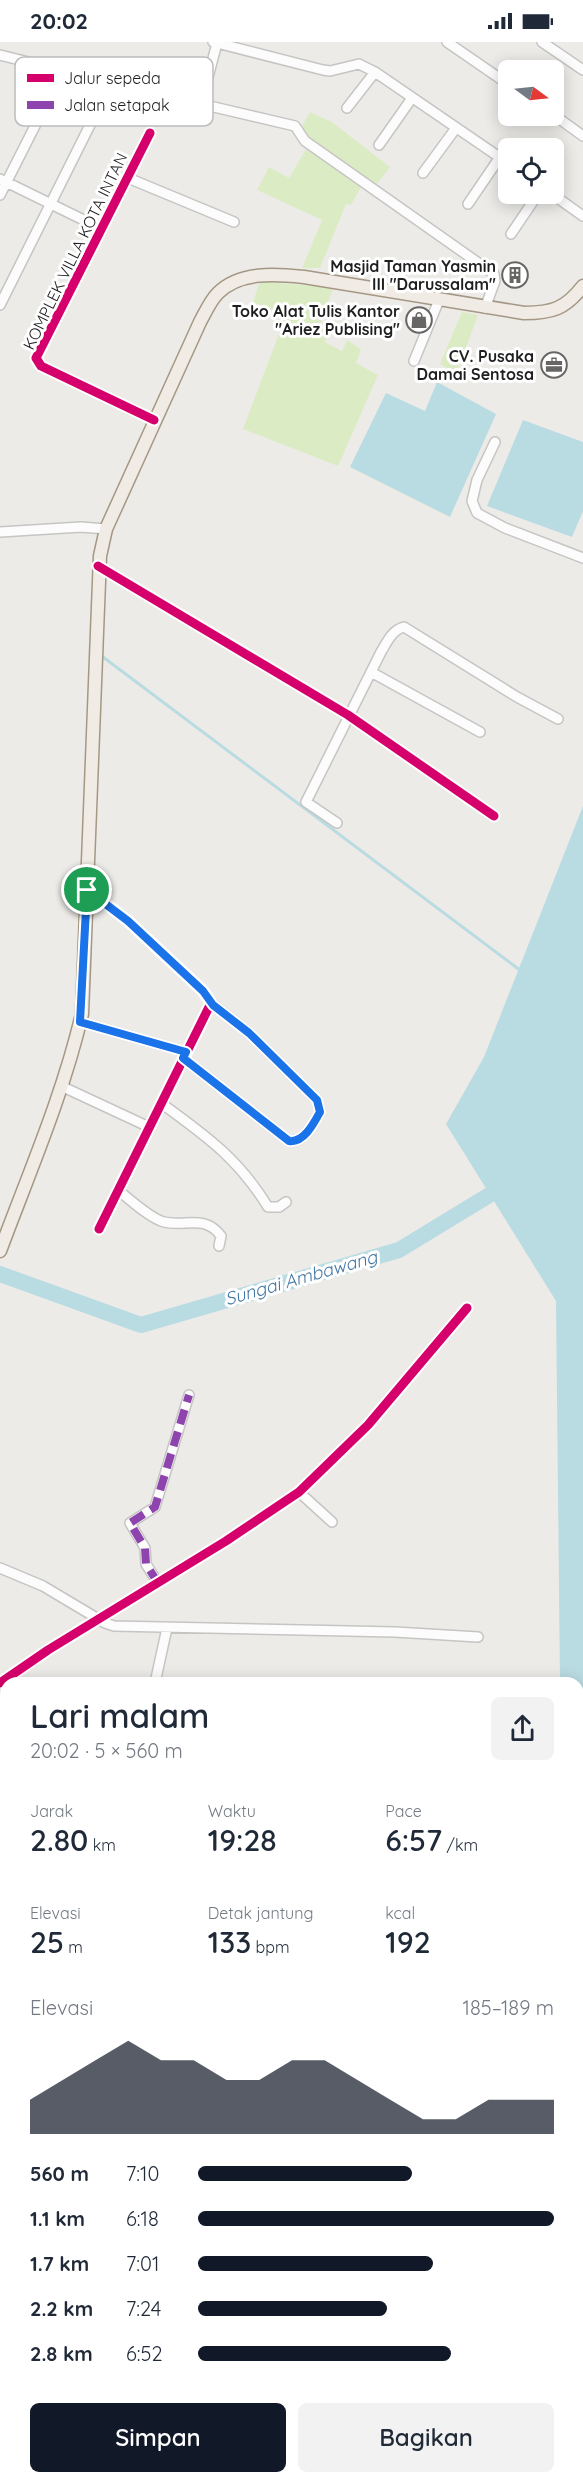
<!DOCTYPE html>
<html lang="id">
<meta charset="utf-8">
<style>
:root{--surface:#fff;--page:#f2f2f3;--text:#1f2937;--muted:#747a83;--accent:#111827}
body{margin:0;font-family:Quicksand,sans-serif;background:var(--page);color:var(--text);height:100vh;display:flex;flex-direction:column;font-size:22px;white-space:nowrap}
*{box-sizing:border-box;margin:0}
p{font-size:20px;color:var(--muted)}
.icon{flex:none;width:33px;height:33px;fill:none;stroke:currentColor;stroke-width:2;stroke-linecap:round;stroke-linejoin:round}
.map{position:relative;flex:1;overflow:hidden}
.drawer{position:absolute;left:0px;top:1635px;width:584px;height:807px;display:flex;flex-direction:column;background:var(--surface);border-radius:18px 18px 0 0;box-shadow:0 3px 15px #0003}
.drawer>*{flex:none}
.needle{width:39px;rotate:105deg}
.fabs{position:absolute;left:498px;top:18px;display:grid;gap:12px}
.fabs a{display:grid;place-items:center;width:66px;height:66px;border-radius:9px;background:var(--surface);box-shadow:0 3px 15px #0003;font-size:30px}
.pin{position:absolute;display:grid;place-items:center;width:51px;height:51px;color:#fff;margin:-26px;border:3px solid #fff;border-radius:50%;box-shadow:0 2px 6px #0007}
.round{display:grid;place-items:center;flex:none;width:63px;height:63px;border-radius:9px;background:var(--page)}
.overview{display:flex;align-items:center;justify-content:space-between;height:102px;padding:0 30px}
h1{font-size:33px;font-weight:600;line-height:45px}
.stats{display:grid;grid-template-columns:repeat(3,1fr);gap:9px;height:102px;padding:6px 30px}
.stats div{display:grid;align-content:center}
.stats b{font-size:30px;font-weight:600}
.stats small{font-size:16px;font-weight:400}
.stats p{font-size:16px}
.chart{height:168px;padding:12px 30px}
.chart p{display:flex;justify-content:space-between}
.chart svg{width:100%;height:108px;margin-top:6px;fill:var(--accent);opacity:.7}
.button{display:flex;gap:12px;margin-top:auto;padding:12px 30px}
.button a{flex:1;height:69px;border-radius:9px;background:var(--accent);color:#fff;font-size:24px;font-weight:600;line-height:69px;text-align:center}
.button a+a{background:var(--page);color:var(--text)}
ul{padding:0 30px;list-style:none;font-size:20px}
li{display:grid;grid-template-columns:96px 72px 1fr;align-items:center;height:45px}
li i{height:15px;border-radius:8px;background:var(--accent)}
.status{display:flex;justify-content:space-between;align-items:center;height:42px;padding:0 30px;background:var(--surface);direction:ltr}
.status svg{height:16px;fill:currentColor}
.map>svg:first-child{display:block}
.grass{fill:#dbecc5}
.water{fill:#b9dbe2}
.lines{fill:none;stroke-linecap:round;stroke-linejoin:round}
.stream{stroke:#b9dbe2;stroke-width:3}
.river{stroke:#b9dbe2;stroke-width:16}
.minor-casing{stroke:#c6c5c4;stroke-width:12}
.major-casing{stroke:#a49884;stroke-width:15}
.minor{stroke:#fcfcfc;stroke-width:9}
.major{stroke:#f1ebe5;stroke-width:12}
.quiet{stroke:#8e44ad;stroke-width:8;stroke-dasharray:15 8;stroke-linecap:butt}
.cycleway-casing{stroke:#fff;stroke-width:13}
.cycleway{stroke:#d6006c;stroke-width:9}
.route-casing{stroke:#fff;stroke-width:12}
.route{stroke:#1a73e8;stroke-width:8}
.labels{text-anchor:middle;stroke-width:6;stroke-linejoin:round;paint-order:stroke}
.street-label{font-size:16px;fill:#1f1f1f;stroke:#fff}
.poi-label{font-size:16px;font-weight:bold;fill:#1f1f1f;stroke:#fff;text-anchor:end}
.water-label{font-size:18px;font-style:italic;fill:#4176a4;stroke:#fff}
.key{fill:#fff;stroke:#bcbcbc;stroke-width:1.5}
.key-label{font-size:16px;fill:#1f1f1f}
</style>
<div class="status"><b>20:02</b><svg viewBox="0 0 49 12"><path d="M0 12V9h3v3zM5 12V6h3v6zM10 12V3h3v9zM15 12V0h3v12zM26 1h20v11H26zM47 4h2v5h-2z"/></svg></div>
<div class="map">
<svg width="583" height="2442" viewBox="0 0 583 2442">
<rect width="100%" height="100%" fill="#edebe8"/>
<path class="grass" d="M310 70 332 80 390 125 374 146 305 98 301 86Z
M306 107 361 145 351 163 346 162 320 226H302L322 178 257 148 269 125 289 136Z
M260 239 333 246 320 283 330 287 325 300 342 309 347 298 361 307 356 321 378 333 338 424 243 387 286 273 253 260Z
M462 270 478 273 456 332 440 322Z"/>
<path class="water" d="M437 340 496 372 450 475 350 425 386 351 425 369Z
M523 378 583 400V469L572 495 487 464Z
M583 764V2442H500L501 2436H578V1641H560L556 1259 446 1082 484 1015Z"/>
<g class="lines">
<path class="stream" d="M103 615 521 929"/>
<path class="river" d="M0 1232 141 1283 399 1208 509 1141"/>
<g class="minor-casing">
<path id="minor" d="M213 0 323 28 330 29 359 22 375 30 508 121
M447 0 508 42
M542 0 583 28
M0 13 201 62 217 1
M201 62 295 84 305 99 494 232 495 239 485 266
M347 66 375 30
M554 73 583 94
M150 91 36 316 41 324 154 378
M379 103 412 56
M423 131 456 86
M128 136 234 180
M0 137 102 187
M552 152 583 174
M0 153 43 68
M468 162 500 115
M511 192 538 152
M0 263 93 77
M414 319 439 258
M495 400 477 438 472 459 477 471 505 486 583 516
M0 490 81 485 106 487
M98 524 348 673 494 774
M371 630 480 690
M337 781 306 760 381 610C387 600 392 588 404 585L517 655 558 677
M87 847 128 879 203 949 211 961 99 1187
M80 980 186 1010
M183 1016 289 1099C304 1101 314 1081 320 1070L317 1058 249 991 211 961
M61 1044 149 1085
M161 1061C206 1094 238 1116 268 1165H279L286 1160
M118 1148C129 1157 151 1177 164 1180 185 1185 205 1172 221 1194L219 1204
M299 1450 332 1480
M0 1526 43 1544 105 1581 114 1584 395 1590 478 1595
M158 1541 146 1522 145 1506 130 1481 155 1465 189 1353
M0 1641 48 1608 226 1499 299 1450 368 1383 467 1266
M155 1641 167 1586
M1 1711 2 1755
M0 1828 6 1827"/>
</g>
<g class="major-casing">
<path id="major" d="M0 1209C29 1131 63 1053 82 972L100 514 106 487 200 280C205 271 210 259 218 251 240 229 276 232 304 235L524 271C552 271 565 267 583 244"/>
</g>
<use href="#minor" class="minor"/>
<use href="#major" class="major"/>
<path class="quiet" d="M80 980 186 1010
M158 1541 146 1522 145 1506 130 1481 155 1465 189 1353
M1 1711 2 1755"/>
<g class="cycleway-casing">
<path id="cycleway" d="M150 91 36 316 41 324 154 378
M98 524 348 673 494 774
M87 847 128 879 203 949 211 961 99 1187
M0 1641 48 1608 226 1499 299 1450 368 1383 467 1266"/>
</g>
<use href="#cycleway" class="cycleway"/>
</g>
<g class="lines">
<g class="route-casing">
<path id="route" d="M87 848 128 879 203 949 213 963 249 991 317 1058 320 1070C314 1081 304 1101 289 1099L183 1016 186 1010 80 980Z"/>
</g>
<use href="#route" class="route"/>
</g>
<defs>
<g id="building-ring" transform="scale(1.35)"><circle r="9.5" fill="#fff" stroke="#676665" stroke-width="1.5"/><path d="M-4-6H4V6H1V3H-1V6H-4ZM-2.5-4.3h1.7v1.8h-1.7ZM.8-4.3h1.7v1.8H.8ZM-2.5-1h1.7V.8h-1.7ZM.8-1h1.7V.8H.8Z" fill="#676665"/></g>
<g id="shop-ring" transform="scale(1.35)"><circle r="9.5" fill="#fff" stroke="#676665" stroke-width="1.5"/><path d="M-5-2.5h2.3a2.7 3.5 0 0 1 5.4 0H5L5.5 6h-11ZM-1.5-2.5h3a1.5 2.3 0 0 0-3 0Z" fill="#676665"/></g>
<g id="office-ring" transform="scale(1.35)"><circle r="9.5" fill="#fff" stroke="#676665" stroke-width="1.5"/><path d="M-6-3h4V-5.5h4V-3h4V5H-6ZM-1-4.5V-3h2v-1.5ZM-6 0V1H6V0Z" fill="#676665"/></g>
</defs>
<g fill-rule="evenodd">
<use href="#building-ring" x="515" y="233"/>
<use href="#shop-ring" x="419" y="278"/>
<use href="#office-ring" x="554" y="323"/>
</g>
<g class="labels">
<g class="street-label">
<text transform="translate(75 209) rotate(-64)" y="6">KOMPLEK VILLA KOTA INTAN</text>
</g>
<g class="poi-label">
<text x="496" y="230">Masjid Taman Yasmin<tspan x="496" dy="18">III "Darussalam"</tspan></text>
<text x="400" y="275">Toko Alat Tulis Kantor<tspan x="400" dy="18">"Ariez Publising"</tspan></text>
<text x="534" y="320">CV. Pusaka<tspan x="534" dy="18">Damai Sentosa</tspan></text>
</g>
<g class="water-label">
<text transform="translate(301 1236) rotate(-16)" y="6">Sungai Ambawang</text>
</g>
</g>
<rect x="15" y="15" width="198" height="69" rx="9" class="key"/>
<rect x="27" y="32" width="27" height="8" fill="#d6006c"/>
<rect x="27" y="59" width="27" height="8" fill="#8e44ad"/>
<g class="key-label">
<text x="64" y="42">Jalur sepeda</text>
<text x="64" y="69">Jalan setapak</text>
</g>
</svg>
<div class="fabs">
<a><svg class="needle" viewBox="-14 -14 28 28"><path d="M0-13l5 13h-10z" fill="#e53935"/><path d="M0 13l5-13h-10z" fill="#747a83"/></svg></a>
<a><svg class="icon" aria-label="locate" viewBox="0 0 24 24"><circle cx="12" cy="12" r="6"/><path d="M12 2v4M12 18v4M2 12h4M18 12h4"/></svg></a>
</div>
<div class="pin" style="left:87px;top:848px;background:#1e9e55"><svg class="icon" aria-label="arrive" viewBox="0 0 24 24"><path d="M6 21V4h12l-3 4 3 4H6"/></svg></div>
<section class="drawer">
<div class="overview"><div><h1>Lari malam</h1><p>20:02 · 5 × 560 m</p></div><a class="round"><svg class="icon" aria-label="share" viewBox="0 0 24 24"><path d="M12 15V3M7 8l5-5 5 5M5 13v7h14v-7"/></svg></a></div>
<div class="stats">
<div><p>Jarak</p><b>2.80<small> km</small></b></div>
<div><p>Waktu</p><b>19:28</b></div>
<div><p>Pace</p><b>6:57<small> /km</small></b></div>
</div>
<div class="stats">
<div><p>Elevasi</p><b>25<small> m</small></b></div>
<div><p>Detak jantung</p><b>133<small> bpm</small></b></div>
<div><p>kcal</p><b>192</b></div>
</div>
<div class="chart"><p><span>Elevasi</span>185–189 m</p>
<svg viewBox="0 0 160 44" preserveAspectRatio="none"><path d="M0 44V30L10 22L20 14L30 6L40 14L50 14L60 22L70 22L80 14L90 14L100 22L110 30L120 38L130 38L140 30L150 30L160 30V44z"/></svg>
</div>
<ul>
<li><b>560 m</b>7:10<i style="width:60%"></i></li>
<li><b>1.1 km</b>6:18<i style="width:100%"></i></li>
<li><b>1.7 km</b>7:01<i style="width:66%"></i></li>
<li><b>2.2 km</b>7:24<i style="width:53%"></i></li>
<li><b>2.8 km</b>6:52<i style="width:71%"></i></li>
</ul>
<div class="button"><a>Simpan</a><a>Bagikan</a></div>
</section>
</div>
